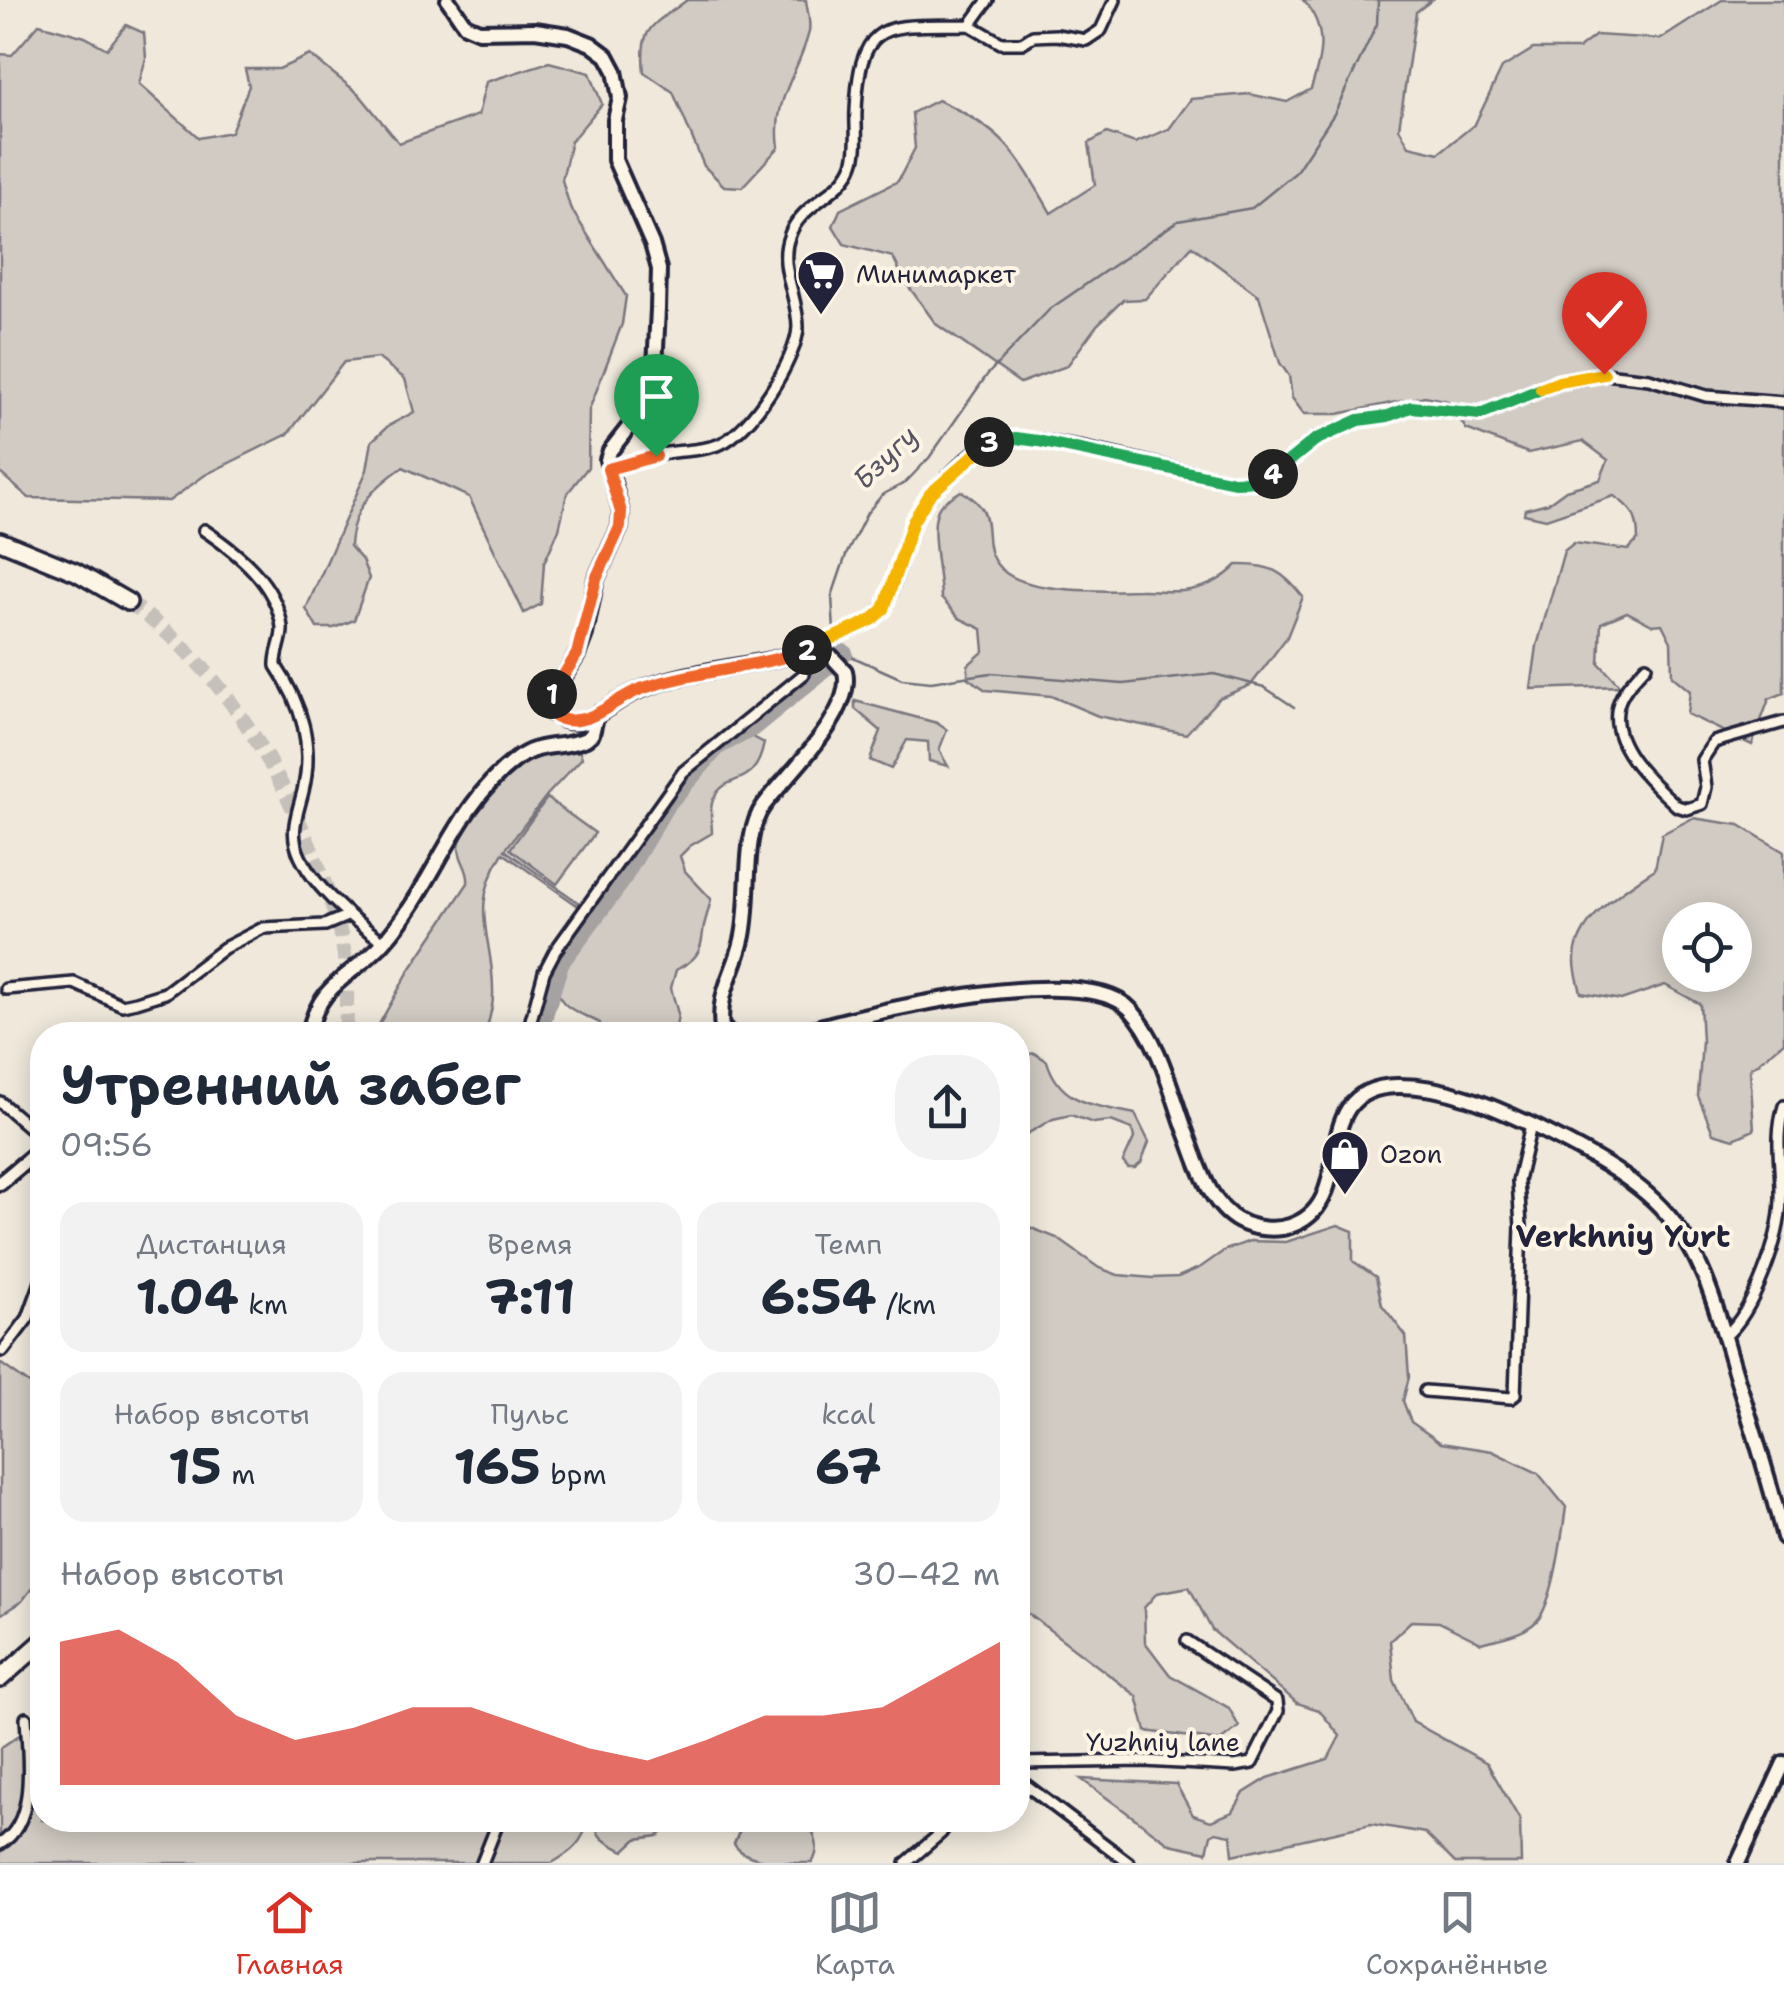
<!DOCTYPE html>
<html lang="ru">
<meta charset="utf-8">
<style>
:root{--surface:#fff;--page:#f2f2f3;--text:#1f2937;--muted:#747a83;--line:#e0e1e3;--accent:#d93025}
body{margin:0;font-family:"Shantell Sans",sans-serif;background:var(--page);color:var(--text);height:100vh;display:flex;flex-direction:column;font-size:38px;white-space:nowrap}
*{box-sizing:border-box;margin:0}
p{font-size:32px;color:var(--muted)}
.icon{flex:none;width:55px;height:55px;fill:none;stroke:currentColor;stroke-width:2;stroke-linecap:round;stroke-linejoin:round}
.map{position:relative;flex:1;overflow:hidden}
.sheet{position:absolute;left:30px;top:1022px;width:1000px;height:810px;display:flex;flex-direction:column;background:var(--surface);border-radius:40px;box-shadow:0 5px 25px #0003}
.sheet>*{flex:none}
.fabs{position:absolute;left:1662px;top:902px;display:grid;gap:20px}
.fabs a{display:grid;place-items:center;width:90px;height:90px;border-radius:50%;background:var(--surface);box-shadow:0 5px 25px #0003;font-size:50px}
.pin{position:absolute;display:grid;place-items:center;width:85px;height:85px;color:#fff;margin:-102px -42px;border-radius:50% 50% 50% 0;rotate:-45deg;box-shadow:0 0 10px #0007}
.pin .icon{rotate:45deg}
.km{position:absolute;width:50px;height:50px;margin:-25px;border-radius:50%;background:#222;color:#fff;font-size:28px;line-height:50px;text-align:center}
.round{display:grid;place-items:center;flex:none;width:105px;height:105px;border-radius:40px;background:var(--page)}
.head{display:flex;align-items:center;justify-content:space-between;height:170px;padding:0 30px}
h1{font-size:55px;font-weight:700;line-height:75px}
.stats{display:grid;grid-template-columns:repeat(3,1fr);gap:15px;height:170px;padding:10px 30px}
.stats div{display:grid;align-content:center;border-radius:25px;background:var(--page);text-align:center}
.stats b{font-size:50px;font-weight:700}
.stats small{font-size:28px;font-weight:400}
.stats p{font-size:28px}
.chart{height:280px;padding:20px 30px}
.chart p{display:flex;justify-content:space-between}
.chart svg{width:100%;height:180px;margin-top:10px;fill:var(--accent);opacity:.7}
.tab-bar{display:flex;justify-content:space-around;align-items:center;height:140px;border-top:2px solid var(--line);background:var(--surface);font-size:28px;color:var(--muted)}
.tab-bar a{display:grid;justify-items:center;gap:5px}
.tab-bar .current{color:var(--accent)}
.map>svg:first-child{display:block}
.green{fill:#d1cbc3;stroke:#7a767f;stroke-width:2.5;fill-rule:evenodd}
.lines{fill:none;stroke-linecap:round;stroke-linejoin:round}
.stream{stroke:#716f79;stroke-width:2.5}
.river{stroke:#a6a2a2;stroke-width:18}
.highway-tunnel{stroke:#c6c0bb;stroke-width:15;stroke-dasharray:15 8;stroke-linecap:butt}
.street-casing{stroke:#22223b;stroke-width:16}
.secondary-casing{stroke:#22223b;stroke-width:20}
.highway-casing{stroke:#22223b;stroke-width:22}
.street{stroke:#fcf5e5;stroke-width:9}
.secondary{stroke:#fcf5e5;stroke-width:12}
.highway{stroke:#fcf5e5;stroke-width:15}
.split-1-casing{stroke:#fff;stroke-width:20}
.split-2-casing{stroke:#fff;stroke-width:20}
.split-3-casing{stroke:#fff;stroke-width:20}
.split-4-casing{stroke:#fff;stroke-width:20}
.split-5-casing{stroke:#fff;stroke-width:20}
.split-6-casing{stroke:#fff;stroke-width:20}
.split-1{stroke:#f0652b;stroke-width:12}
.split-2{stroke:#f0652b;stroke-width:12}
.split-3{stroke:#f5b400;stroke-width:12}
.split-4{stroke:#22a559;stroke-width:12}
.split-5{stroke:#22a559;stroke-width:12}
.split-6{stroke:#f5b400;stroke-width:12}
.labels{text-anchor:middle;stroke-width:8;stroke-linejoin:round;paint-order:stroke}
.poi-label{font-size:25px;fill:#22223b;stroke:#fcf5e5;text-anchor:start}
.street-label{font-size:25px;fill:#22223b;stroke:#fcf5e5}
.water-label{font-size:28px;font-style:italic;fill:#575564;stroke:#fcf5e5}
.quarter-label{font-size:30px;font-weight:bold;fill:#22223b;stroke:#fcf5e5}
</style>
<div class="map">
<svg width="1784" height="1863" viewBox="0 0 1784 1863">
<rect width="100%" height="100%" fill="#efe8db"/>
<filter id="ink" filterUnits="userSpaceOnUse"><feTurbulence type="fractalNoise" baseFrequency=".01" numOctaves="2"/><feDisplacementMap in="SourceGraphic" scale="20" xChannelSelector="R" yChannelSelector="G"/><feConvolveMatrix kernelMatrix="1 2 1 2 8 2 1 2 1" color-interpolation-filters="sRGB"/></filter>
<g filter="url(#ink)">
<path class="green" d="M687 0H806C807 10 811 22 809 32 798 75 772 99 779 147L742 187 724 186 704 166 673 92 644 72C639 25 653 26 687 0Z
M1303 0H1432L1416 12 1399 128 1409 146 1439 153 1475 124 1502 68 1533 49H1578L1596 35 1661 39 1722 0H1784V693L1769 699 1752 745 1687 714 1690 691 1672 676 1671 642 1662 624 1652 625 1627 612 1601 623 1599 663 1620 686 1531 689 1537 646 1564 551 1574 543 1628 550 1638 540C1638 517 1633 509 1614 496L1546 519 1524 514 1525 509 1548 503 1566 490 1600 480 1608 460 1583 441 1528 453 1466 429 1448 401 1425 396 1338 414H1304L1292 398 1289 376 1280 363 1259 296 1192 246 1145 299 1123 300 1097 325 1067 366 1020 383 936 324 904 280 893 257 844 244 833 226 840 210 898 181 915 148 912 113 938 100C1005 131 1015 151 1051 213L1095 185 1089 143 1107 133 1135 143 1169 129 1191 99 1249 94 1287 102 1311 89C1322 56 1328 28 1303 0Z
M39 24 85 37 107 49 126 25 144 33 146 58 139 84 199 138 231 132 249 86 245 69H279L310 55 359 94 399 143 478 115 486 82 549 62 590 73 602 104 571 141 562 180 570 207 626 296 622 324 589 410 588 467 567 494 559 529 544 563 541 604 524 613 469 497 403 467C373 488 352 508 350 546L362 560 369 578 354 620 334 628H317L306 609 367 470 372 441 388 426 414 412 405 379 378 358 344 362 288 434 205 475 169 501 29 498 0 473V54L12 55Z
M961 491C1008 515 970 546 1006 573 1035 594 1109 591 1143 590 1159 590 1175 593 1190 590 1210 586 1223 579 1237 565 1270 564 1283 571 1303 597L1287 637 1251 685 1219 698 1186 734 1098 716 1051 696 986 690 968 678V665L984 651 982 629 959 618 941 598C941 574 927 524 940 506 945 500 954 496 961 491Z
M855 701 937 723 947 730 939 750 948 766 929 761 928 742 907 740 891 769 870 760 881 731 855 709Z
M742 731 764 743C755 792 725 770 713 800 709 809 712 823 712 833L690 846 680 856 685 871 711 899C709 910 704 922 703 932 701 954 695 960 676 970L671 988 678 1014 675 1035H599L600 1023C589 1017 572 1012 564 1003 542 980 579 936 591 915L503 853C466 911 495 937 493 996 493 1009 488 1023 485 1035H373L409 971 468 883C470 869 458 860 459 846 462 825 508 773 527 761 543 750 562 750 580 752L582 758 547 795 505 850 593 913C639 845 670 775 742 731Z
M547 798 595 833 557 884 510 849Z
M1693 818 1739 825 1784 852V1042L1750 1069 1754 1130 1734 1139 1713 1133 1698 1096 1702 1041 1700 1004 1665 985 1621 1000 1581 993C1579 983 1575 972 1575 962 1573 920 1625 889 1655 869L1662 834ZM1680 920H1735V975H1680Z
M1034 1053 1047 1061C1060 1105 1096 1105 1135 1114L1149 1142 1141 1163 1135 1168H1128L1123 1162 1134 1138 1132 1129 1111 1121 1093 1123 1071 1115 1053 1119 1018 1139V1057Z
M1338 1225 1353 1231V1261L1376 1277 1382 1305 1406 1336 1409 1377 1403 1401 1411 1422 1441 1443 1492 1451 1538 1473 1566 1507C1562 1535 1555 1593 1540 1617 1529 1634 1499 1638 1481 1643L1439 1622 1411 1621 1390 1641 1394 1680 1413 1722 1487 1763 1520 1820 1521 1863H1455L1425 1833 1371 1824 1233 1855 1231 1835 1216 1832 1211 1835 1207 1852 1170 1844 1081 1779 1176 1784 1193 1815 1211 1821 1233 1812 1244 1793 1268 1778 1328 1759 1340 1736 1319 1710 1297 1703 1212 1630 1189 1587 1157 1593 1144 1608 1145 1642 1170 1675 1229 1708 1239 1727 1220 1741 1146 1731 1137 1696 1018 1606V1229H1034L1057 1238 1099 1268 1118 1275 1153 1278 1178 1277 1201 1267 1225 1250 1250 1241 1286 1242Z
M0 1363 42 1393V1575L22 1601 0 1615Z
M42 1720V1820H589C582 1843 573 1851 552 1863H0V1748Z
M595 1820H679L658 1836 637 1839 624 1851C608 1843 595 1839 595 1820Z
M744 1820H807C814 1835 822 1847 812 1863 786 1863 745 1863 734 1844Z"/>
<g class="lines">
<path class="stream" d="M834 632 832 596 846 555 867 513 882 495 905 483 929 458 987 375 1050 309 1178 221 1252 208 1295 173 1334 114 1377 24 1378 0
M837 639 844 653 902 679 931 682 991 673 1123 684 1214 674 1264 687 1294 707"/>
<path class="river" d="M538 1035 560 963 620 883 666 805 718 746 752 728 844 653"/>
<path class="highway-tunnel" d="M128 602C217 664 270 750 311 849 325 884 340 921 345 959 348 983 346 1010 346 1035"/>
<g class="street-casing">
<path id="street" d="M970 25 1001 43H1022L1033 36 1057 35 1086 40 1101 30 1115 0
M608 469C628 464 647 457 667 453 684 450 704 451 720 444 750 432 797 359 798 327 798 297 778 266 789 237 800 203 842 195 853 164 859 148 855 127 856 111 860 14 887 27 970 25L988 0
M204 530C238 553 276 583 282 627 283 641 275 652 276 666 302 705 314 745 303 791 299 808 291 828 296 845 305 881 355 922 384 942
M816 647C833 637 854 631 871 620 896 604 900 551 912 523 922 501 970 449 992 441 1029 428 1187 473 1234 482L1265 481 1315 439 1359 420 1388 416 1411 407 1480 414 1559 383 1605 374 1649 379 1706 396 1784 402
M1646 666C1635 678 1622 690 1618 706 1608 744 1651 782 1677 806L1687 809 1702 804 1706 787 1702 760 1714 742 1784 722
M6 989 74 983 122 1005 136 1002 165 993 224 948 263 928 325 925 349 915
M527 1035 544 972 555 951 683 772 804 674 806 665 802 652
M0 1102 42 1138
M1725 1336C1754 1312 1780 1238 1781 1200 1782 1166 1774 1139 1784 1106
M3 1351 28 1318 42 1279
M1425 1391 1511 1398 1515 1395 1521 1226 1518 1181 1531 1125
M1018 1763 1144 1761 1235 1766 1252 1763 1278 1711 1277 1701 1187 1641
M1018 1779 1129 1863
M0 1844C38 1822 28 1755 26 1718
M482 1863 499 1820
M906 1863 941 1833 950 1820"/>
</g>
<g class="secondary-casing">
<path id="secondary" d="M448 0 465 25 479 31 535 30 568 35 591 44 607 56 615 71 620 98 615 120V160L652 244 659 269 658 309 655 367 649 387 632 423 610 451 607 460 621 512 620 527 596 579 585 634 577 655 550 699 552 713C581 738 608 703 635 692 692 667 757 669 816 647L831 656 845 671C855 713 788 773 764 805 741 835 752 901 742 940 735 971 717 994 722 1028L732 1035
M309 1035C317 983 355 975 384 942 434 887 454 807 514 761 541 740 560 750 586 739L592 734 596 717
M793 1035C854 1015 1084 959 1130 1009 1160 1041 1171 1092 1186 1132 1198 1162 1208 1204 1239 1221 1254 1229 1275 1231 1290 1226 1363 1203 1302 1088 1397 1086 1445 1085 1492 1106 1534 1126 1578 1148 1633 1175 1666 1213 1706 1258 1720 1322 1737 1378 1754 1431 1770 1484 1784 1537
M0 1183 42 1148
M1738 1863 1784 1763"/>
</g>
<g class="highway-casing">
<path id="highway" d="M0 541 76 572 128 602
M0 1679 42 1642"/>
</g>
<use href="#street" class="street"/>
<use href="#secondary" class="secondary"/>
<use href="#highway" class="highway"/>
</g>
</g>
<g class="lines" filter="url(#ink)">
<g class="split-1-casing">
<path id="split-1" d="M552 694 577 654 596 579 620 527 621 512 608 469 656 456"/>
</g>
<g class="split-2-casing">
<path id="split-2" d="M552 694 550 709 557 718C592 729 610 700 641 689 695 670 753 669 807 650"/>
</g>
<g class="split-3-casing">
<path id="split-3" d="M807 650 872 620 884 609 913 521 930 494 989 442"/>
</g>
<g class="split-4-casing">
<path id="split-4" d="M989 442 1016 438 1038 441 1234 482 1265 481 1273 474"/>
</g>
<g class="split-5-casing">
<path id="split-5" d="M1273 474 1315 440 1359 420 1388 416 1411 407 1480 414 1541 389"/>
</g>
<g class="split-6-casing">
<path id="split-6" d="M1541 389 1559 382 1604 374"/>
</g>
<use href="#split-1" class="split-1"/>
<use href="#split-2" class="split-2"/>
<use href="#split-3" class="split-3"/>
<use href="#split-4" class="split-4"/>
<use href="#split-5" class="split-5"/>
<use href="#split-6" class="split-6"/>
</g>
<defs>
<g id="supermarket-pin" transform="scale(2.5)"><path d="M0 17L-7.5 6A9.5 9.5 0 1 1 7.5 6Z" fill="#22223b" stroke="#fcf5e5"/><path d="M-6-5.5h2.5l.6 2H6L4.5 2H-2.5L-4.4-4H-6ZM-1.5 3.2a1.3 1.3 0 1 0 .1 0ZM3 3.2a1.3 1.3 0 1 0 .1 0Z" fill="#fff"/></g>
<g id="shop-pin" transform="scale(2.5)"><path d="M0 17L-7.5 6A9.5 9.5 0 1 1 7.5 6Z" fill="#22223b" stroke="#fcf5e5"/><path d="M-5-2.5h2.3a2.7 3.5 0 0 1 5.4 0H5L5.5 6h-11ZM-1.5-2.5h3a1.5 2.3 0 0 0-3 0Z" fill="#fff"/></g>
</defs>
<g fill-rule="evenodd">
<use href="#supermarket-pin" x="821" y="274"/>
<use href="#shop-pin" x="1345" y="1154"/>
</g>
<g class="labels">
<g class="poi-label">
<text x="856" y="283">Минимаркет</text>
<text x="1380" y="1163">Ozon</text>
</g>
<g class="street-label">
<text x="1163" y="1751">Yuzhniy lane</text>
</g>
<g class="water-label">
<text transform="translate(885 457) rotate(-44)" y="10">Бзугу</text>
</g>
<g class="quarter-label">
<text x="1623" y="1247">Verkhniy Yurt</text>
</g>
</g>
</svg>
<div class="fabs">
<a><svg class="icon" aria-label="locate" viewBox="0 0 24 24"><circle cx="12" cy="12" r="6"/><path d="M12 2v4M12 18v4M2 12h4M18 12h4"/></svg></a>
</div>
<div class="pin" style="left:656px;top:456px;background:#1e9e55"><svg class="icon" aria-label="arrive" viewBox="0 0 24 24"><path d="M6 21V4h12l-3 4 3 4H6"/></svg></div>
<div class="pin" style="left:1604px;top:374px;background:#d93025"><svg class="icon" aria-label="check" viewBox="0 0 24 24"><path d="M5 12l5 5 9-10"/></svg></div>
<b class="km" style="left:552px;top:694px">1</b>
<b class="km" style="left:807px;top:650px">2</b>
<b class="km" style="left:989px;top:442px">3</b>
<b class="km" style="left:1273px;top:474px">4</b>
<section class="sheet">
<div class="head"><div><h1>Утренний забег</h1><p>09:56</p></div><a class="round"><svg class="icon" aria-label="share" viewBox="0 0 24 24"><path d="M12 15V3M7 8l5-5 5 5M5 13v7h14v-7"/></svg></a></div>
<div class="stats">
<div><p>Дистанция</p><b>1.04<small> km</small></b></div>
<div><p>Время</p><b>7:11</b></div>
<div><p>Темп</p><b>6:54<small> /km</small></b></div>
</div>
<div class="stats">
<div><p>Набор высоты</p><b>15<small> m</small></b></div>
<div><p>Пульс</p><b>165<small> bpm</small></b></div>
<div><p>kcal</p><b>67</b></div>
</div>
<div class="chart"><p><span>Набор высоты</span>30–42 m</p>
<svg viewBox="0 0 160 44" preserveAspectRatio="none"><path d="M0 44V9L10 6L20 14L30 27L40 33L50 30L60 25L70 25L80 30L90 35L100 38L110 33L120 27L130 27L140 25L150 17L160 9V44z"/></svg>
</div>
</section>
</div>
<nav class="tab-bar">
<a class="current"><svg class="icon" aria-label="home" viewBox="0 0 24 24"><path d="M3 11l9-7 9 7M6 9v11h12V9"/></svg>Главная</a>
<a><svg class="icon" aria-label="map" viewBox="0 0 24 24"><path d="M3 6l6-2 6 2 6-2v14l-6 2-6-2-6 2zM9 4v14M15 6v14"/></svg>Карта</a>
<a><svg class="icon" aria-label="saved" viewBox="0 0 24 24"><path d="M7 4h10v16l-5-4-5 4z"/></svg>Сохранённые</a>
</nav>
